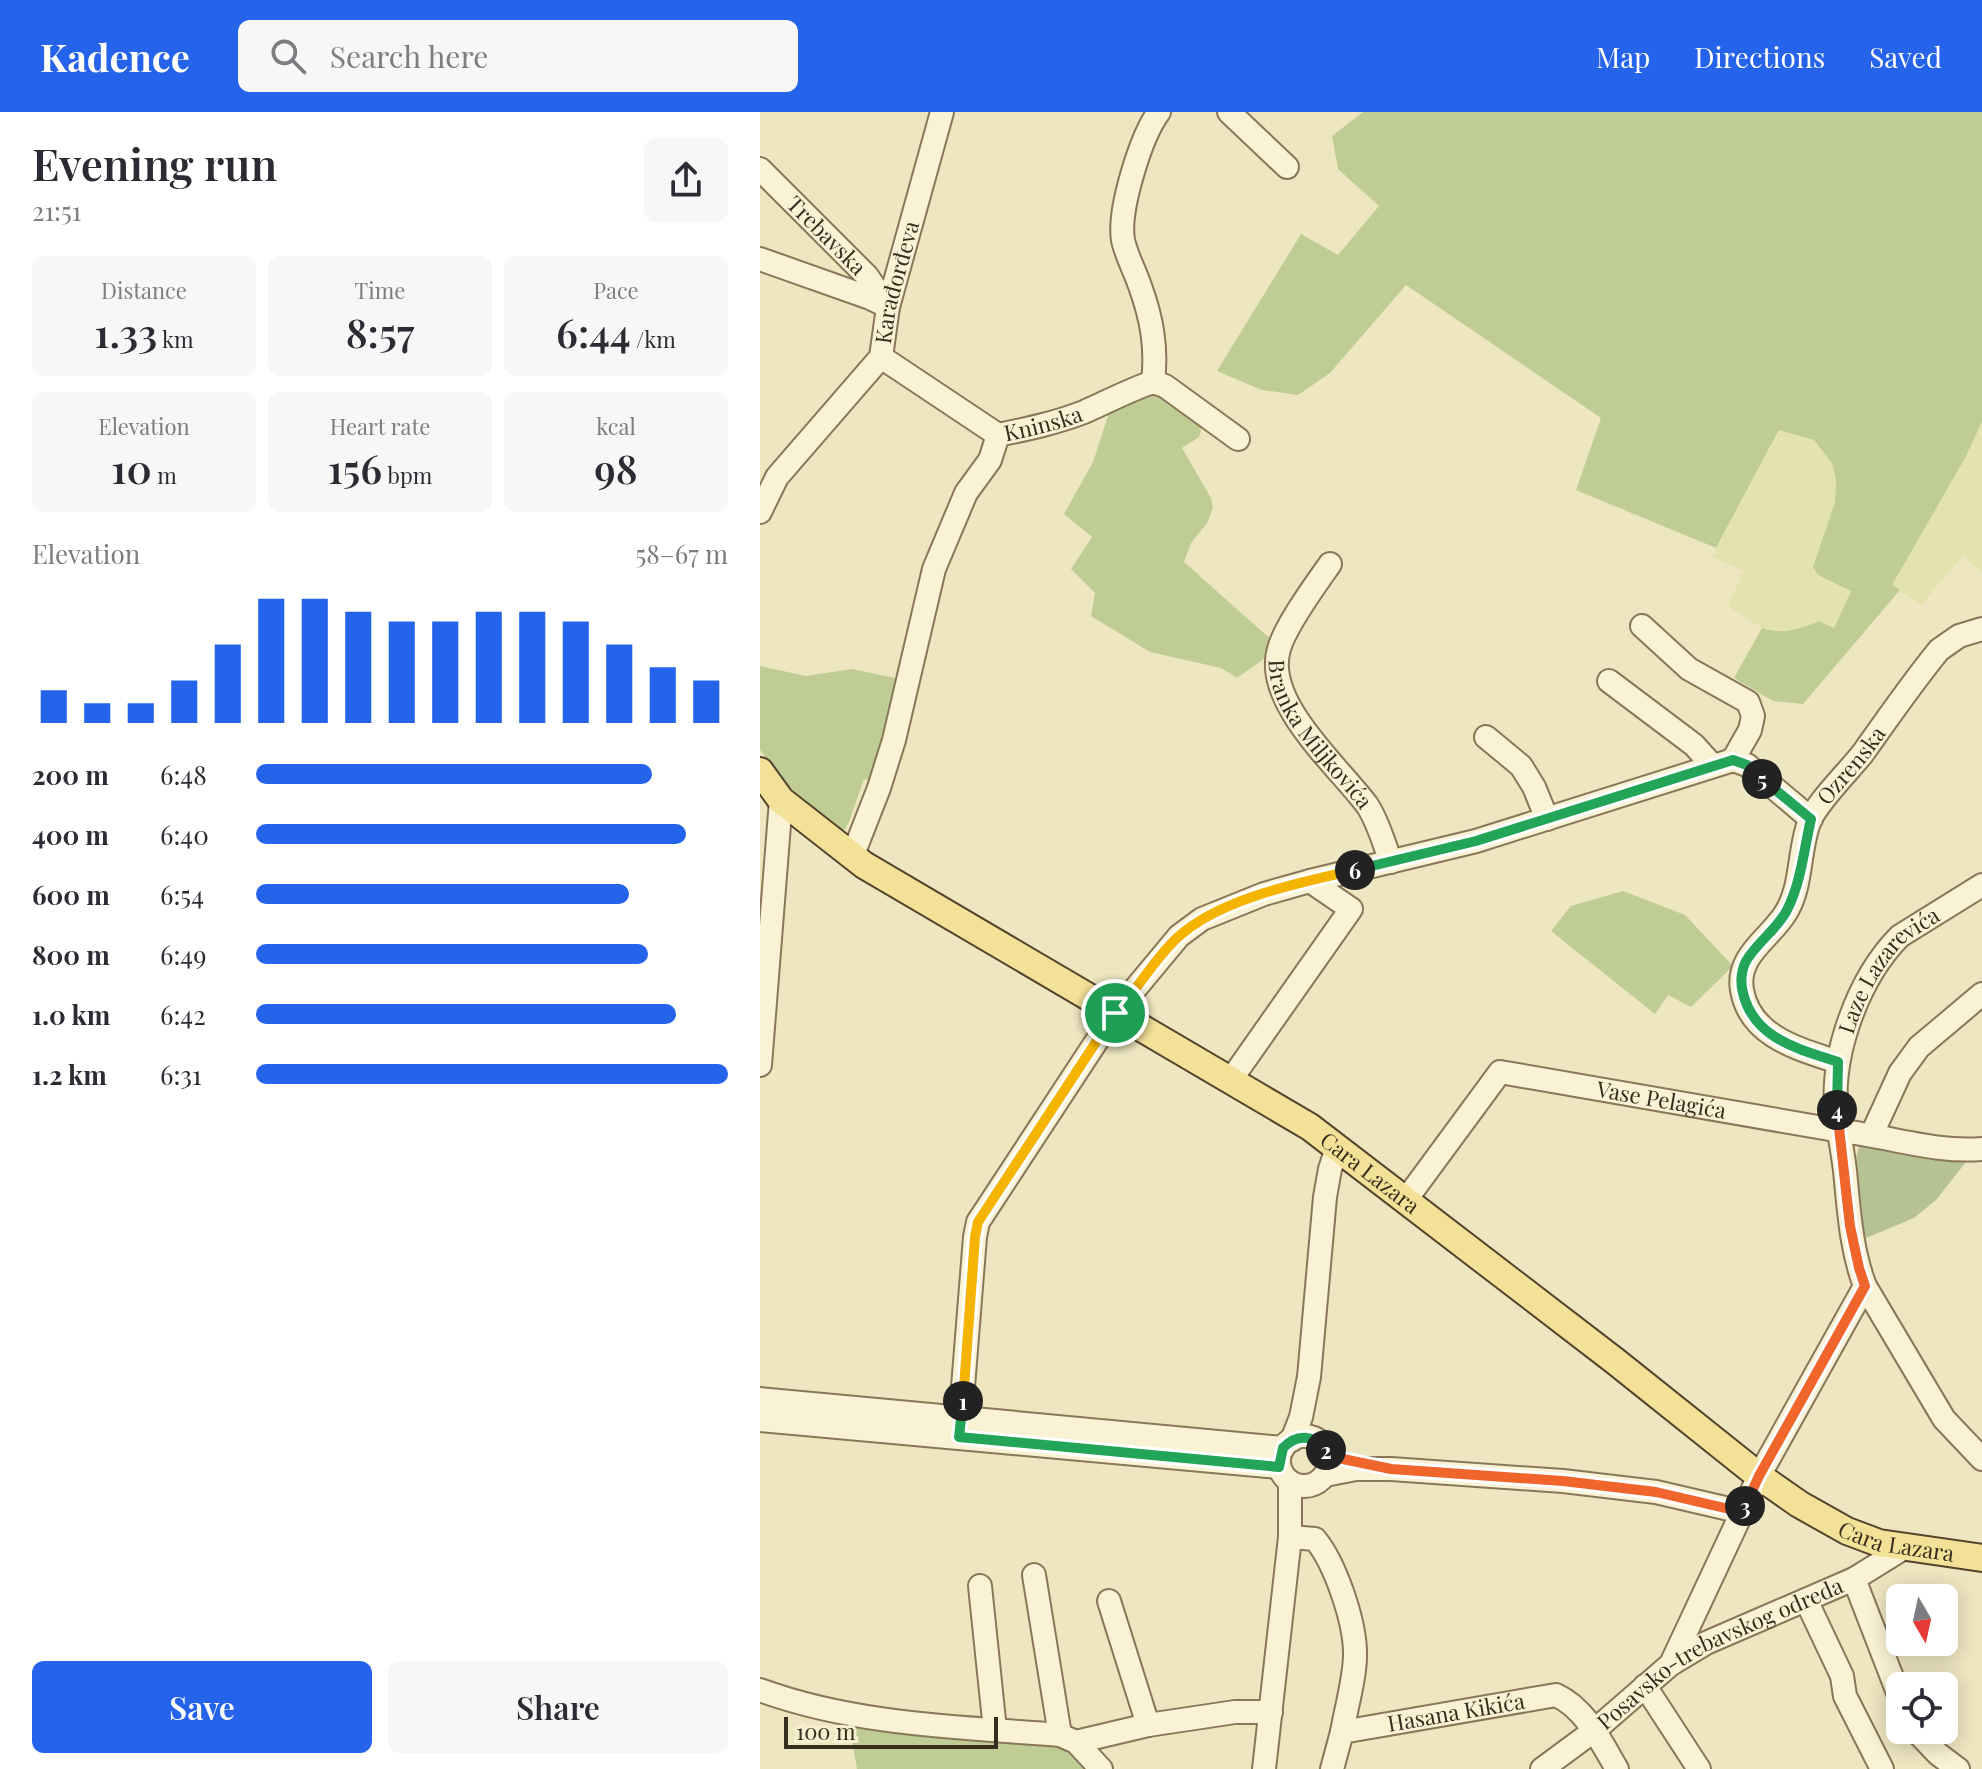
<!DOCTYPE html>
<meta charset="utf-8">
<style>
:root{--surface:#fff;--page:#f7f7f7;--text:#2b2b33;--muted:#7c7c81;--accent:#2563eb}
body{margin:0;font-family:"Playfair Display",serif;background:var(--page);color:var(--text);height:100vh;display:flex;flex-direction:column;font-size:30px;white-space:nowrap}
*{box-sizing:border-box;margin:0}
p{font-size:26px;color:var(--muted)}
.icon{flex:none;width:44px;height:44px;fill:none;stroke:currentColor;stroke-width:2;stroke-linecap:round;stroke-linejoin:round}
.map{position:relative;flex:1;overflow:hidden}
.drawer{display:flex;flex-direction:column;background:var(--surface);width:760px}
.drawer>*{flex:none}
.needle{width:52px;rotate:171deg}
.tools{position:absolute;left:1126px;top:1472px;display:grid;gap:16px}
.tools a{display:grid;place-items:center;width:72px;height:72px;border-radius:12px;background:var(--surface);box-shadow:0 4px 20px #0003;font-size:40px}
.scale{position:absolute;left:24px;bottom:20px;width:214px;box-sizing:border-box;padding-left:8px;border:4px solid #372d1d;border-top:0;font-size:22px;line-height:28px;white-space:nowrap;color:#372d1d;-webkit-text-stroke:6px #f6efd0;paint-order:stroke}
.pin{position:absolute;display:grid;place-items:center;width:68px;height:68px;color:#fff;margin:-34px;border:4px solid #fff;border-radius:50%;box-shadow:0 2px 8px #0007}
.km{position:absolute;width:40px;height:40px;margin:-20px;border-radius:50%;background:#222;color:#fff;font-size:22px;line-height:40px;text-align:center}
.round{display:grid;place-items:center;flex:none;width:84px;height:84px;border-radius:12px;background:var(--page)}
.overview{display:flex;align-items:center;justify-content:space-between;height:136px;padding:0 32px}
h1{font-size:44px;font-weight:600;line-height:60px}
.metrics{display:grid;grid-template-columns:repeat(3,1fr);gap:12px;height:136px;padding:8px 32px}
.metrics div{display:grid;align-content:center;border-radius:12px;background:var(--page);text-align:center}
.metrics b{font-size:40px;font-weight:600}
.metrics small{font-size:22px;font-weight:400}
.metrics p{font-size:22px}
.chart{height:224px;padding:16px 32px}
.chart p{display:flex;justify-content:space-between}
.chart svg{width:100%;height:144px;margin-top:8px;stroke:var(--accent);stroke-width:6}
.cta{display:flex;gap:16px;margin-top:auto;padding:16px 32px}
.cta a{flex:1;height:92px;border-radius:12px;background:var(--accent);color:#fff;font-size:32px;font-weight:600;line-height:92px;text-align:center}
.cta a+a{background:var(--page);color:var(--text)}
ul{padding:0 32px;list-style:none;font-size:26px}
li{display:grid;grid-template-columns:128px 96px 1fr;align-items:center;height:60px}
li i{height:20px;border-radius:10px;background:var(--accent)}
header{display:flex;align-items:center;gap:48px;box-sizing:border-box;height:112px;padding:0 40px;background:var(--accent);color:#fff}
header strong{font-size:38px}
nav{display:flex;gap:44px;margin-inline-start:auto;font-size:28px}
.search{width:560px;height:72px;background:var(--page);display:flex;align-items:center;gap:20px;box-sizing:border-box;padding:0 28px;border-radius:12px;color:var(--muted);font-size:30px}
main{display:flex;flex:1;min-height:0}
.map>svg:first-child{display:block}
.farmland{fill:#e4e2ae}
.green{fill:#bfcd94}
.cemetery{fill:#b6c194}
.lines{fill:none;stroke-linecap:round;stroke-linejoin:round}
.minor-casing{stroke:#887758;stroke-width:26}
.major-casing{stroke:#55442d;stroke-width:30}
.minor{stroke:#f9f2d4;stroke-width:22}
.major{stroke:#f3e197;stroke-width:26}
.split-1-casing{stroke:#fff;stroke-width:16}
.split-2-casing{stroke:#fff;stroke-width:16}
.split-3-casing{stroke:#fff;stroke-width:16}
.split-4-casing{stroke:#fff;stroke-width:16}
.split-5-casing{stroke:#fff;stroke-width:16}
.split-6-casing{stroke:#fff;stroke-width:16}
.split-7-casing{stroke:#fff;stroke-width:16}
.split-1{stroke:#f5b400;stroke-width:10}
.split-2{stroke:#22a559;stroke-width:10}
.split-3{stroke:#f0652b;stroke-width:10}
.split-4{stroke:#f0652b;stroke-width:10}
.split-5{stroke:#22a559;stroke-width:10}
.split-6{stroke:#22a559;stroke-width:10}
.split-7{stroke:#f5b400;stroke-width:10}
.labels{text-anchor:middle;stroke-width:8;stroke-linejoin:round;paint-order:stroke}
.street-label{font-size:22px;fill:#372d1d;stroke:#f6efd0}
</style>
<header>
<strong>Kadence</strong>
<div class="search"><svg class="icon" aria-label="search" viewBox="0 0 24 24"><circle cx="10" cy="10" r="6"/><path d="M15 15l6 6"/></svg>Search here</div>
<nav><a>Map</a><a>Directions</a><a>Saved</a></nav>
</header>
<main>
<section class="drawer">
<div class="overview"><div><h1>Evening run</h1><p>21:51</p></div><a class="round"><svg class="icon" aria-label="share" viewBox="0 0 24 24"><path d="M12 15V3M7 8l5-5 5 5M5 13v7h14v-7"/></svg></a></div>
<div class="metrics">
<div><p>Distance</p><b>1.33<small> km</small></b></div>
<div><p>Time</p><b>8:57</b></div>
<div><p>Pace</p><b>6:44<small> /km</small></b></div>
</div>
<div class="metrics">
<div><p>Elevation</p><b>10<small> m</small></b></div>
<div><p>Heart rate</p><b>156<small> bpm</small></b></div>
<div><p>kcal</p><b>98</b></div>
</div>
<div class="chart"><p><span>Elevation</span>58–67 m</p>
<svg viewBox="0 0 160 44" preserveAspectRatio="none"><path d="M5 44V34M15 44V38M25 44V38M35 44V31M45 44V20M55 44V6M65 44V6M75 44V10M85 44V13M95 44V13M105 44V10M115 44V10M125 44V13M135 44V20M145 44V27M155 44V31"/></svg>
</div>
<ul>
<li><b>200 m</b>6:48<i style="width:84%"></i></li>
<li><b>400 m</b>6:40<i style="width:91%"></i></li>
<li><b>600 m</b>6:54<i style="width:79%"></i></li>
<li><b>800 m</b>6:49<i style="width:83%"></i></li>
<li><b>1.0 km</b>6:42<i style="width:89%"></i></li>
<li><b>1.2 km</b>6:31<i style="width:100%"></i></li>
</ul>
<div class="cta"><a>Save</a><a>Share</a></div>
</section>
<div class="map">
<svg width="1222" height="1657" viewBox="0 0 1222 1657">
<rect width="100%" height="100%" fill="#eee6c0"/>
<path class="farmland" d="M1222 310V460L1203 444 1161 493 1131 473 1205 346Z
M1020 318 1054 328 1072 351 1076 368 1075 390 1053 455 1058 464 1091 478 1075 516 1059 509 1043 516 1015 520 1002 516 968 494 984 459 952 445Z"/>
<path class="green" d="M603 0H1222V310L1205 346 1132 473 1140 478 1043 592 1013 589 974 566 1002 516C1022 523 1040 517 1059 509L1074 516 1091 479 1058 463 1053 455 1075 390 1076 368 1072 351 1054 328 1019 318 956 436 816 378 841 306 646 173 570 261 538 283 502 278 457 259 541 122 578 143 619 94 578 57 572 24Z
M401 280 442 314 439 325 422 336 451 386 453 396 447 411 431 431 424 450 515 531 505 546 477 566 461 556 390 540 331 504 335 481 311 457 332 425 304 402 333 350 351 295 380 283Z
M0 554 46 564 92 557 140 567 113 669 104 667 89 710 82 722 28 673 0 638Z
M863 779 925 803 973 854 931 895 908 883 895 902 791 819 811 794Z
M89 1612 284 1629 310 1637 327 1657H97Z"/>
<path class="cemetery" d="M1100 1032 1209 1046 1176 1088 1154 1106 1106 1126C1099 1095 1089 1062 1100 1032Z"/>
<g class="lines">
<g class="minor-casing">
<g id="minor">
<path d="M469 0 527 55"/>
<path id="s1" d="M0 57 107 164 128 195"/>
<path d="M0 147 110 186 127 194"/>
<path d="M121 245 238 323"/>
<path d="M393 270 405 274 478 327"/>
<path id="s2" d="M0 400 17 365 121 245 128 195 182 0"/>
<path id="s3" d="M570 452C556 472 525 514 519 537 503 590 578 654 607 693 618 709 624 732 631 750"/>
<path d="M882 514 929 557 988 590 993 604 990 618 973 648"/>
<path d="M849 569 934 633 952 653"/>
<path d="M726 625 761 654 774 675 787 707"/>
<path id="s4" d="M92 745 119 676 134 628 174 457 206 381 230 348 238 323C267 317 296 311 324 300 347 290 369 278 393 270 397 236 392 207 380 174 375 159 366 143 363 128 358 98 381 24 399 0"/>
<path id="s5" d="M1078 950C1039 937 990 925 982 878 976 844 1009 827 1025 802 1043 775 1038 737 1050 708 1059 688 1089 659 1103 641 1128 606 1152 571 1179 538L1199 524 1222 517"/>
<path d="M0 953 21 688"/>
<path d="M470 969 591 797 550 769"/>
<path d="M1112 1022 1140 961 1159 935 1222 882"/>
<path id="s6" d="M645 1089 740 960 1081 1019C1128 1024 1174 1041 1222 1037"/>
<path d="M1105 1174 1184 1307 1222 1347"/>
<path d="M0 1287 523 1336"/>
<path d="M0 1308 519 1355"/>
<circle cx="544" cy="1349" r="25"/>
<path d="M199 1325 215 1125 218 1110 355 901 419 824 442 807 504 782 550 769 716 729 973 648 987 653 1051 707"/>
<path d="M532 1328 541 1305 549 1265 565 1085 570 1057 577 1036"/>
<path d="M565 1363 596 1357H631L803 1369 896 1380 982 1400"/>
<path d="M530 1425 555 1427C575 1451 594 1507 595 1539 596 1563 586 1596 582 1620"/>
<path d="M274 1463 300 1623"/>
<path d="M1094 1467 1140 1586"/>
<path d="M220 1474 235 1618"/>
<path d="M1046 1488 1082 1564 1085 1584 1122 1657"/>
<path id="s7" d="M911 1552 999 1364 1105 1174C1091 1137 1089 1099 1085 1059 1083 1041 1079 1023 1077 1005 1069 945 1098 866 1140 824L1222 773"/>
<path d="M885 1574 939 1657"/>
<path d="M0 1578C96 1613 199 1615 300 1623L316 1630 341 1657"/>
<path d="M388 1613 475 1600H511"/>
<path d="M1155 1618 1178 1642 1198 1657"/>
<path d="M316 1630 388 1613 349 1489"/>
<path d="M504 1657 530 1425V1370"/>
<path id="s8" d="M572 1657 582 1620 796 1583C826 1597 841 1630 857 1657"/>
<path id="s9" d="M782 1657 835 1618 911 1552 946 1531 1094 1467 1144 1436"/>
</g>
</g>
<g class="major-casing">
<g id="major">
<path id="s10" d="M0 659 21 688 104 753 550 1015 855 1249 999 1364 1039 1392 1087 1419 1119 1431 1222 1446"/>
</g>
</g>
<use href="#minor" class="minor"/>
<use href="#major" class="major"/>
</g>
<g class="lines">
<g class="split-1-casing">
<path id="split-1" d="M203 1289 215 1125 218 1110 355 901"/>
</g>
<g class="split-2-casing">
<path id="split-2" d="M203 1289 199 1325 519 1355 523 1336C537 1321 554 1323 566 1338"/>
</g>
<g class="split-3-casing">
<path id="split-3" d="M566 1338 583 1347 631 1357 803 1369 896 1380 982 1400 985 1394"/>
</g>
<g class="split-4-casing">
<path id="split-4" d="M985 1394 999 1364 1105 1174 1099 1156 1090 1114 1077 998"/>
</g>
<g class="split-5-casing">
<path id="split-5" d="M1002 667 1051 707C1044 737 1041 771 1027 798 1018 816 999 829 988 846 981 856 980 870 983 881 994 927 1039 937 1078 950L1077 998"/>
</g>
<g class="split-6-casing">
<path id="split-6" d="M595 758 716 729 973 648 987 653 1002 667"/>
</g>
<g class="split-7-casing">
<path id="split-7" d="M355 901C378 877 394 847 418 825 461 786 539 771 595 758"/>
</g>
<use href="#split-1" class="split-1"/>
<use href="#split-2" class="split-2"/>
<use href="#split-3" class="split-3"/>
<use href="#split-4" class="split-4"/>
<use href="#split-5" class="split-5"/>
<use href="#split-6" class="split-6"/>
<use href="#split-7" class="split-7"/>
</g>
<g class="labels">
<g class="street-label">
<text dy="8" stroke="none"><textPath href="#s1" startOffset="94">Trebavska</textPath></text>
<text dy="8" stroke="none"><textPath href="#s2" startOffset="274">Karađorđeva</textPath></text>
<text dy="8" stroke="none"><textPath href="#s4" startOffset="496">Kninska</textPath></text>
<text dy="8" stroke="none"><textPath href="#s3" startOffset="198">Branka Miljkovića</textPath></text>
<text dy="8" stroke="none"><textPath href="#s5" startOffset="384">Ozrenska</textPath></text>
<text dy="8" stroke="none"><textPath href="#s7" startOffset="760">Laze Lazarevića</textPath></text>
<text dy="8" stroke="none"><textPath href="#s6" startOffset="324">Vase Pelagića</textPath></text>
<text dy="8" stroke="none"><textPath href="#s10" startOffset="734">Cara Lazara</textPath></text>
<text dy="8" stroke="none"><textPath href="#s10" startOffset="1382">Cara Lazara</textPath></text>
<text dy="8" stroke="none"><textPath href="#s9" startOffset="214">Posavsko-trebavskog odreda</textPath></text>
<text dy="8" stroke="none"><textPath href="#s8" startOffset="154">Hasana Kikića</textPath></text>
</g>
</g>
</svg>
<div class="tools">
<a><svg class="needle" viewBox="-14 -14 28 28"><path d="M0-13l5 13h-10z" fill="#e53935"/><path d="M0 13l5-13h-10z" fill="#7c7c81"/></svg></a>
<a><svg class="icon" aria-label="locate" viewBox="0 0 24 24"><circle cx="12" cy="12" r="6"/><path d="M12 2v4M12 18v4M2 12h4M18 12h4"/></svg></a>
</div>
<div class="scale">100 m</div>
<div class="pin" style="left:355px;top:901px;background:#1e9e55"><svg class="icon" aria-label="arrive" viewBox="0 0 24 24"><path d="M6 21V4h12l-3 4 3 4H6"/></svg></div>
<b class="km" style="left:203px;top:1289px">1</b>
<b class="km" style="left:566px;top:1338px">2</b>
<b class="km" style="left:985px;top:1394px">3</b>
<b class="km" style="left:1077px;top:998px">4</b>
<b class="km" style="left:1002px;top:667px">5</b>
<b class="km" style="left:595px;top:758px">6</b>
</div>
</main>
